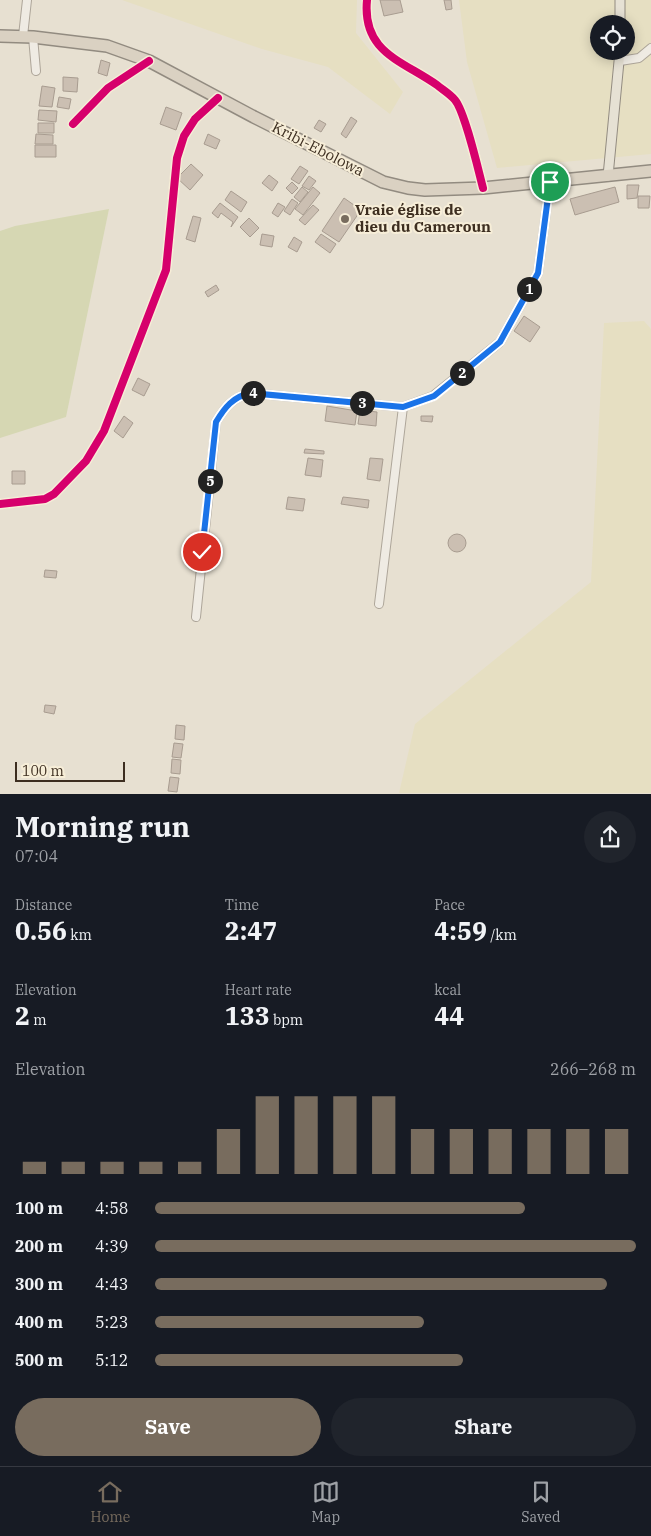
<!DOCTYPE html>
<meta charset="utf-8">
<style>
:root{--surface:#171b24;--page:#20242c;--text:#f1f3f6;--muted:#9ea1a6;--line:#363941;--accent:#786c5e}
body{margin:0;font-family:"IBM Plex Serif",serif;background:var(--page);color:var(--text);height:100vh;display:flex;flex-direction:column;font-size:19px;white-space:nowrap}
*{box-sizing:border-box;margin:0}
p{font-size:16px;color:var(--muted)}
.icon{flex:none;width:28px;height:28px;fill:none;stroke:currentColor;stroke-width:2;stroke-linecap:round;stroke-linejoin:round}
.map{position:relative;height:794px;overflow:hidden}
.panel{display:flex;flex-direction:column;background:var(--surface);flex:1}
.panel>*{flex:none}
.fabs{position:absolute;left:590px;top:15px;display:grid;gap:10px}
.fabs a{display:grid;place-items:center;width:45px;height:45px;border-radius:50%;background:var(--surface);box-shadow:0 2px 12px #0003;font-size:25px}
.scale{position:absolute;left:15px;bottom:12px;width:110px;box-sizing:border-box;padding-left:5px;border:2px solid #3d2e20;border-top:0;font-size:14px;line-height:18px;white-space:nowrap;color:#3d2e20;-webkit-text-stroke:4px #f7eed8;paint-order:stroke}
.pin{position:absolute;display:grid;place-items:center;width:42px;height:42px;color:#fff;margin:-21px;border:2px solid #fff;border-radius:50%;box-shadow:0 1px 5px #0007}
.km{position:absolute;width:25px;height:25px;margin:-12px;border-radius:50%;background:#222;color:#fff;font-size:14px;line-height:25px;text-align:center}
.round{display:grid;place-items:center;flex:none;width:52px;height:52px;border-radius:26px;background:var(--page)}
.headline{display:flex;align-items:center;justify-content:space-between;height:85px;padding:0 15px}
h1{font-size:28px;font-weight:700;line-height:38px}
.metrics{display:grid;grid-template-columns:repeat(3,1fr);gap:8px;height:85px;padding:5px 15px}
.metrics div{display:grid;align-content:center}
.metrics b{font-size:25px;font-weight:700}
.metrics small{font-size:14px;font-weight:400}
.metrics p{font-size:14px}
.chart{height:140px;padding:10px 15px}
.chart p{display:flex;justify-content:space-between}
.chart svg{width:100%;height:90px;margin-top:5px;stroke:var(--accent);stroke-width:6}
.action{display:flex;gap:10px;margin-top:auto;padding:10px 15px}
.action a{flex:1;height:58px;border-radius:30px;background:var(--accent);color:#fff;font-size:20px;font-weight:700;line-height:58px;text-align:center}
.action a+a{background:var(--page);color:var(--text)}
ul{padding:0 15px;list-style:none;font-size:16px}
li{display:grid;grid-template-columns:80px 60px 1fr;align-items:center;height:38px}
li i{height:12px;border-radius:6px;background:var(--accent)}
.dock{display:flex;justify-content:space-around;align-items:center;height:70px;border-top:1px solid var(--line);background:var(--surface);font-size:14px;color:var(--muted)}
.dock a{display:grid;justify-items:center;gap:2px}
.dock .active{color:var(--accent)}
.map>svg:first-child{display:block}
.farmland{fill:#e6dfc2;fill-rule:evenodd}
.green{fill:#d6d7b3}
.building{fill:#cbbfb2;stroke:#a89c90}
.lines{fill:none;stroke-linecap:round;stroke-linejoin:round}
.minor-casing{stroke:#ada599;stroke-width:10}
.major-casing{stroke:#928b80;stroke-width:11}
.highway-casing{stroke:#928b80;stroke-width:14}
.minor{stroke:#efebe3;stroke-width:8}
.major{stroke:#e6e1d4;stroke-width:9}
.highway{stroke:#dad1c2;stroke-width:11}
.cycleway-casing{stroke:#f7eed8;stroke-width:11}
.cycleway{stroke:#d6006c;stroke-width:8}
.route-casing{stroke:#fff;stroke-width:10}
.route{stroke:#1a73e8;stroke-width:6}
.poi-dot{fill:#786c5e;stroke:#f7eed8;stroke-width:2}
.labels{text-anchor:middle;stroke-width:4;stroke-linejoin:round;paint-order:stroke}
.street-label{font-size:15px;fill:#3d2e20;stroke:#f7eed8}
.poi-label{font-size:15px;font-weight:bold;fill:#3d2e20;stroke:#f7eed8;text-anchor:start}
</style>
<div class="map">
<svg width="651" height="794" viewBox="0 0 651 794">
<rect width="100%" height="100%" fill="#e7e0d1"/>
<path class="farmland" d="M122 0H357L356 33 403 92 390 114 328 67 262 49Z
M459 0H651V154L497 168 467 62ZM599 24H626V51H599Z
M644 321 651 329V793H399L415 724 591 582 604 323Z"/>
<path class="green" d="M109 209 66 417 0 438V231L15 226Z"/>
<path class="building" d="M380 0H400L403 12 384 16Z
M444 0H451L452 9 446 10Z
M101 60 110 63 107 76 98 73Z
M63 77 78 78 77 92 63 91Z
M42 86 55 88 52 107 39 106Z
M59 97 71 99 69 109 57 107Z
M166 107 182 113 176 130 160 124Z
M39 110 57 111 56 122 38 120Z
M351 117 357 121 346 138 341 134Z
M319 120 326 124 321 132 314 128Z
M38 123H54V133H38Z
M36 134 53 135V144H35Z
M208 134 220 140 216 149 204 144Z
M35 145H56V157H35Z
M191 164 203 175 190 190 177 178Z
M300 166 308 171 299 184 291 179Z
M269 175 278 182 272 191 262 183Z
M309 176 316 181 309 190 302 186Z
M292 182 298 188 292 194 286 188Z
M627 185H639L637 198 627 199Z
M302 187 308 192 300 202 294 197Z
M313 187 320 193 303 215 295 209Z
M615 187 619 202 575 215 570 199Z
M231 191 247 202 241 212 225 200Z
M638 196H650L649 208H638Z
M344 198 361 210 339 242 322 231Z
M292 199 298 203 290 215 284 211Z
M220 203 238 217 231 227 233 222 221 213 218 218 212 213Z
M278 203 285 207 278 217 272 213Z
M313 205 319 210 305 225 299 220Z
M193 216 201 218 195 242 186 239Z
M249 218 259 228 250 237 240 227Z
M262 234 274 236 272 247 260 245Z
M321 234 336 244 330 253 315 242Z
M294 237 302 242 297 252 288 247Z
M216 285 219 290 208 297 205 292Z
M524 316 540 327 530 342 514 331Z
M138 378 150 384 144 396 132 390Z
M327 406 357 411 355 425 325 421Z
M360 410 377 412 376 426 358 424Z
M124 416 133 423 123 438 114 431Z
M421 416H433L432 422 421 421Z
M305 449 324 451V454L304 453Z
M308 458 323 460 321 477 305 475Z
M370 458 383 459 380 481 367 479Z
M12 471H25V484H12Z
M288 497 305 499 303 511 286 509Z
M343 497 369 500 368 508 341 504Z
M448 543a9 9 0 1 1 18 0a9 9 0 1 1-18 0Z
M45 570 57 571 56 578 44 577Z
M45 705 56 706 54 714 44 712Z
M176 725 185 726 184 740 175 739Z
M174 743 183 744 181 758 172 757Z
M172 759 181 760 180 774 171 773Z
M170 777 179 778 177 792 168 791Z"/>
<g class="lines">
<g class="minor-casing">
<path id="minor" d="M367 0C362 52 401 60 437 85 443 90 450 94 455 100 465 112 478 169 483 188
M23 36 27 0
M33 37 36 71
M620 61 639 58 651 48
M73 124 108 88 149 61
M0 504 45 499 54 494 86 461 104 431 166 270 177 158 184 136 195 119 218 98
M379 604 403 407
M196 617 216 422C225 407 233 397 250 393L403 407 433 396 500 342 538 273 550 182"/>
</g>
<g class="major-casing">
<path id="major" d="M620 24V0
M608 176 620 51"/>
</g>
<g class="highway-casing">
<path id="highway" d="M0 36 33 37 107 46 149 61 254 117 383 182 408 188 425 190 483 188 651 171"/>
</g>
<use href="#minor" class="minor"/>
<use href="#major" class="major"/>
<use href="#highway" class="highway"/>
<g class="cycleway-casing">
<path id="cycleway" d="M367 0C362 52 401 60 437 85 443 90 450 94 455 100 465 112 478 169 483 188
M73 124 108 88 149 61
M0 504 45 499 54 494 86 461 104 431 166 270 177 158 184 136 195 119 218 98"/>
</g>
<use href="#cycleway" class="cycleway"/>
</g>
<g class="lines">
<g class="route-casing">
<path id="route" d="M202 552 216 422C225 407 233 397 250 393L403 407 434 396 500 342 538 273 550 182"/>
</g>
<use href="#route" class="route"/>
</g>
<circle class="poi-dot" cx="345" cy="219" r="5"/>
<g class="labels">
<g class="street-label">
<text transform="translate(318 149) rotate(27)" y="5">Kribi-Ebolowa</text>
</g>
<g class="poi-label">
<text x="355" y="215">Vraie église de<tspan x="355" dy="17">dieu du Cameroun</tspan></text>
</g>
</g>
</svg>
<div class="fabs">
<a><svg class="icon" aria-label="locate" viewBox="0 0 24 24"><circle cx="12" cy="12" r="6"/><path d="M12 2v4M12 18v4M2 12h4M18 12h4"/></svg></a>
</div>
<div class="scale">100 m</div>
<div class="pin" style="left:550px;top:182px;background:#1e9e55"><svg class="icon" aria-label="arrive" viewBox="0 0 24 24"><path d="M6 21V4h12l-3 4 3 4H6"/></svg></div>
<div class="pin" style="left:202px;top:552px;background:#d93025"><svg class="icon" aria-label="check" viewBox="0 0 24 24"><path d="M5 12l5 5 9-10"/></svg></div>
<b class="km" style="left:529px;top:289px">1</b>
<b class="km" style="left:462px;top:373px">2</b>
<b class="km" style="left:362px;top:403px">3</b>
<b class="km" style="left:253px;top:393px">4</b>
<b class="km" style="left:210px;top:481px">5</b>
</div>
<section class="panel">
<div class="headline"><div><h1>Morning run</h1><p>07:04</p></div><a class="round"><svg class="icon" aria-label="share" viewBox="0 0 24 24"><path d="M12 15V3M7 8l5-5 5 5M5 13v7h14v-7"/></svg></a></div>
<div class="metrics">
<div><p>Distance</p><b>0.56<small> km</small></b></div>
<div><p>Time</p><b>2:47</b></div>
<div><p>Pace</p><b>4:59<small> /km</small></b></div>
</div>
<div class="metrics">
<div><p>Elevation</p><b>2<small> m</small></b></div>
<div><p>Heart rate</p><b>133<small> bpm</small></b></div>
<div><p>kcal</p><b>44</b></div>
</div>
<div class="chart"><p><span>Elevation</span>266–268 m</p>
<svg viewBox="0 0 160 44" preserveAspectRatio="none"><path d="M5 44V38M15 44V38M25 44V38M35 44V38M45 44V38M55 44V22M65 44V6M75 44V6M85 44V6M95 44V6M105 44V22M115 44V22M125 44V22M135 44V22M145 44V22M155 44V22"/></svg>
</div>
<ul>
<li><b>100 m</b>4:58<i style="width:77%"></i></li>
<li><b>200 m</b>4:39<i style="width:100%"></i></li>
<li><b>300 m</b>4:43<i style="width:94%"></i></li>
<li><b>400 m</b>5:23<i style="width:56%"></i></li>
<li><b>500 m</b>5:12<i style="width:64%"></i></li>
</ul>
<div class="action"><a>Save</a><a>Share</a></div>
</section>
<nav class="dock">
<a class="active"><svg class="icon" aria-label="home" viewBox="0 0 24 24"><path d="M3 11l9-7 9 7M6 9v11h12V9"/></svg>Home</a>
<a><svg class="icon" aria-label="map" viewBox="0 0 24 24"><path d="M3 6l6-2 6 2 6-2v14l-6 2-6-2-6 2zM9 4v14M15 6v14"/></svg>Map</a>
<a><svg class="icon" aria-label="saved" viewBox="0 0 24 24"><path d="M7 4h10v16l-5-4-5 4z"/></svg>Saved</a>
</nav>
